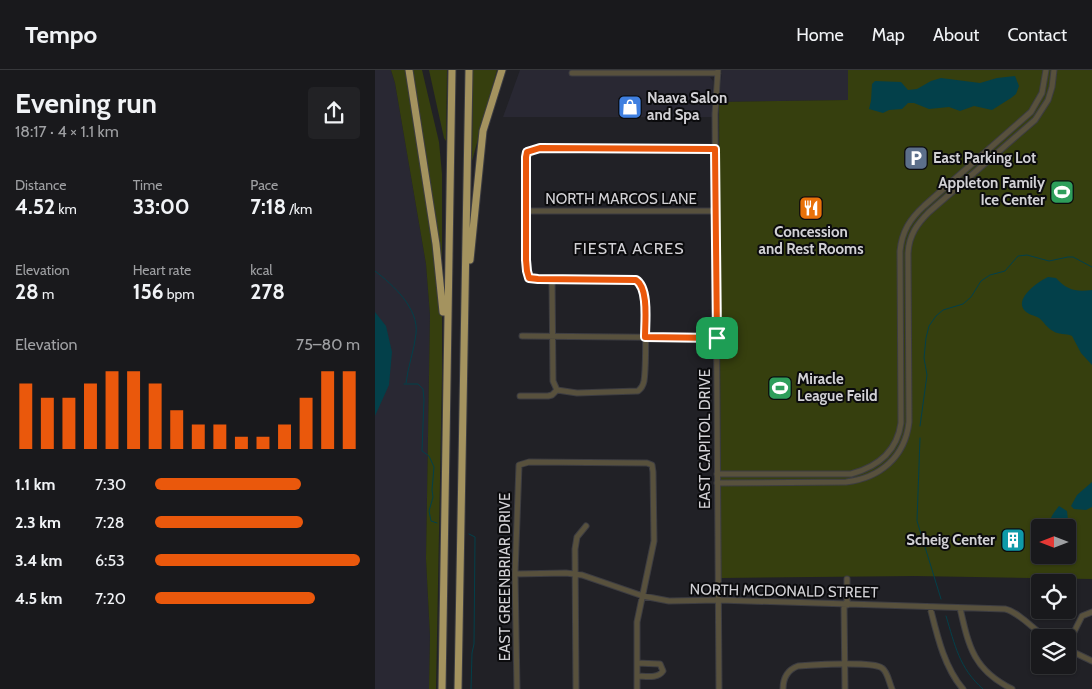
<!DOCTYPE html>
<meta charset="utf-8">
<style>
:root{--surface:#19191c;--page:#222225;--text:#f1f3f6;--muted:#9fa0a3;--line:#37383b;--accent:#ea580c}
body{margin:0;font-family:Cabin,sans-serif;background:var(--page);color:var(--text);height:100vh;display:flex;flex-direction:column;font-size:19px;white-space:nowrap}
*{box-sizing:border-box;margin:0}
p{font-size:16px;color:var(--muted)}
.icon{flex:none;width:28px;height:28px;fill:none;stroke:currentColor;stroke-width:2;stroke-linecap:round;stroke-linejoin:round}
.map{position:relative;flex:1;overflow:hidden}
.side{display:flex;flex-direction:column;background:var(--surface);width:375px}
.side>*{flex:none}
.needle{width:32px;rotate:270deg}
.controls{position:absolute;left:656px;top:449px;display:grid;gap:10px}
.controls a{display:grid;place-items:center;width:45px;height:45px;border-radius:5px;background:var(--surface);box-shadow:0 1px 4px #0004,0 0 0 1px var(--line);font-size:25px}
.pin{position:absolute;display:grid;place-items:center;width:42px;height:42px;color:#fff;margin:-21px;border-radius:10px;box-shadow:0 2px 8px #0006}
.round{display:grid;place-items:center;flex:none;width:52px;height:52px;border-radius:5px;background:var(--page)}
.head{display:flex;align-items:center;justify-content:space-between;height:85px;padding:0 15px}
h1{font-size:28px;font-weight:700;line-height:38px}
.stats{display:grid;grid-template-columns:repeat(3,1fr);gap:8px;height:85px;padding:5px 15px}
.stats div{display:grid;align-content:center}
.stats b{font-size:21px;font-weight:700}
.stats small{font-size:14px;font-weight:400}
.stats p{font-size:14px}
.chart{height:140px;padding:10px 15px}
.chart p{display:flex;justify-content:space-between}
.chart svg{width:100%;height:90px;margin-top:5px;stroke:var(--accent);stroke-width:6}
ul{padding:0 15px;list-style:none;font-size:16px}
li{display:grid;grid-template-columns:80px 60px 1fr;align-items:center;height:38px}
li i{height:12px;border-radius:6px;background:var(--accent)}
header{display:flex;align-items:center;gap:30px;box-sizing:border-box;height:70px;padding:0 25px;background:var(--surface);border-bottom:1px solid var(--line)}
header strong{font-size:24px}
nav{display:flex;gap:28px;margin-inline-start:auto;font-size:18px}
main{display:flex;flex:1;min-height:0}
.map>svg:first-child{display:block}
.built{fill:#292833}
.green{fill:#363f0e;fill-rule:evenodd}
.water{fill:#03404a}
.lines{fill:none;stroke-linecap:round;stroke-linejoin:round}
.stream{stroke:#03404a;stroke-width:1}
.minor-casing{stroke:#3d3d42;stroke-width:7}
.highway-casing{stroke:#3d3d42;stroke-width:9}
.minor{stroke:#58513d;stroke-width:5}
.highway{stroke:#a4935f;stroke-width:7}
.route-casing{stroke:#fff;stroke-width:10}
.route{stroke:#ea580c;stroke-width:6}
.labels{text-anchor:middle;stroke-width:4;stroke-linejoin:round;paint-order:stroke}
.poi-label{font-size:15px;font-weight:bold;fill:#d2d1d5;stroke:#0b0b0d;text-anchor:start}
.street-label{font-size:15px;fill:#d2d1d5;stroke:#0b0b0d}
.neighbourhood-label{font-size:16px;letter-spacing:1px;fill:#d2d1d5;stroke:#0b0b0d}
</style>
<header>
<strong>Tempo</strong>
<nav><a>Home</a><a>Map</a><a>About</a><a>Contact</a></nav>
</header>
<main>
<section class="side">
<div class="head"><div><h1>Evening run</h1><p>18:17 · 4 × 1.1 km</p></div><a class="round"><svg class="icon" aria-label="share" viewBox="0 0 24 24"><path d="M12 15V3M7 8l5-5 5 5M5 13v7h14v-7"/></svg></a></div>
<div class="stats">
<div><p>Distance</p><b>4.52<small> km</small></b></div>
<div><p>Time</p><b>33:00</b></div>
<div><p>Pace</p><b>7:18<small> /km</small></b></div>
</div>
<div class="stats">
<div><p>Elevation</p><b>28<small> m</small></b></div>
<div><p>Heart rate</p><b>156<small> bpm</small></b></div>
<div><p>kcal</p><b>278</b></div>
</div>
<div class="chart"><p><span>Elevation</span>75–80 m</p>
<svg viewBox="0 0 160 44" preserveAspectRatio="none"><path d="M5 44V12M15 44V19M25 44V19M35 44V12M45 44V6M55 44V6M65 44V12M75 44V25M85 44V32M95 44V32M105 44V38M115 44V38M125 44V32M135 44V19M145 44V6M155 44V6"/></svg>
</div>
<ul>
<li><b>1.1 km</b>7:30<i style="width:71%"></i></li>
<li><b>2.3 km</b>7:28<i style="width:72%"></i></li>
<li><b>3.4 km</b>6:53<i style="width:100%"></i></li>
<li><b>4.5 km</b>7:20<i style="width:78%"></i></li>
</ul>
</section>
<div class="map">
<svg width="717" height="619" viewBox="0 0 717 619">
<rect width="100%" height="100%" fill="#212126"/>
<path class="built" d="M0 0H16L20 13 51 194 55 245 51 489 55 566 54 619H0Z
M145 0H262V6L335 7 338 11 337 47H128Z
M347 0H473V30L344 32Z"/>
<path class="green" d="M16 0H47L64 72 67 104V305L61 619H54L55 566 51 489 55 245 51 194 20 13Z
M54 0H72L71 71 69 68Z
M98 0H122L97 91V89Z
M473 0H717V509L540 506 346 508 344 32 473 30ZM665 458H692V485H665Z"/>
<path class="water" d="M640 6 644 16 641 24 636 28 617 40 599 36 585 41 574 37 554 39 539 33H533L527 39 514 40 508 43 494 39 496 31 497 14 500 11 526 12 533 20 542 19 556 11 566 8 605 13 622 8Z
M673 207 681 208C692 220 700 222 717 220V295L706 283 697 266C691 263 683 265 678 261 672 258 669 252 664 248 659 245 654 245 650 241 638 229 664 211 673 207Z
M0 242 11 256 17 282 14 315 0 346Z
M717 412V437L711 440 699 439 696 436 702 425Z
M684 436 692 441 693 450 687 457H674H676C673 448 679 443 684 436Z"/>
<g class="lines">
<path class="stream" d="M0 201C18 215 44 238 41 264 39 281 33 296 31 313
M29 314H43L48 319 49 329 47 381 54 386 59 397 57 420 58 427 54 441 56 451 62 453
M545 356 552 305 549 288 551 268 554 256 561 246 568 240 588 234 596 227 606 211 615 205 630 201 643 186 652 185 674 191 693 187H698L717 197
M545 368 542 451 566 529
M94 464 100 467 99 574 97 583 96 619
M571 546C580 575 584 598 608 619"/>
<g class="minor-casing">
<path id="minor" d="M343 0 340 44 344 619
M197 3H343
M151 141H341
M177 209 178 311 182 320 202 323 263 321C267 318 268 316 269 311 271 298 272 225 267 216 265 212 262 210 258 209H163L154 208 152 205 151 84 156 80 165 78 340 79
M147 266 342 268
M145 326H173L177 325 182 320
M342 404H476C502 397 522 382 526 353L525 181C527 161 535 149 549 136L656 42 667 23 671 0
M342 413 471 412C505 408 530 387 534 352L533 183C534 165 542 154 554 142L660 50 673 30 677 17 679 0
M140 504 191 503 207 505 268 526 294 531 344 530 630 539C644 542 659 560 672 568
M472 509V535
M469 535 470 619
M555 537C562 565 569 597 588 619
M585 538C594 578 599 600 637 619
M692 576 707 546 717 542
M692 579 717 591
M262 593 285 594 288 601C283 609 270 606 262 606
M142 619 140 504 144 395 154 392 272 393 277 395 278 402 279 471 262 552V619
M201 619 200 479 202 467 211 456
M408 619C408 608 412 600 423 596 437 595 497 591 507 598 513 602 514 613 517 619"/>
</g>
<g class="highway-casing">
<path id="highway" d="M34 0 61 174 68 242
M95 190 108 61 127 0
M67 619 77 0
M83 619 94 0"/>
</g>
<use href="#minor" class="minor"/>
<use href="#highway" class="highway"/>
</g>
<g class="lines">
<g class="route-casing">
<path id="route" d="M165 78 340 79 342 268 270 267C270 253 274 218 261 210L163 209 154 208 152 201 151 190V87L152 82Z"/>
</g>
<use href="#route" class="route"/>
</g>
<defs>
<g id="shop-square" transform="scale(1.25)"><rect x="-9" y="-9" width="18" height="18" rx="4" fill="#3f7fe0" stroke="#0b0b0d"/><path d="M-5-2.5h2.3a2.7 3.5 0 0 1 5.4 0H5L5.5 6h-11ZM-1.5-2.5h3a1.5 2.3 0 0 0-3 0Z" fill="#fff"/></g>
<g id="parking-square" transform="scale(1.25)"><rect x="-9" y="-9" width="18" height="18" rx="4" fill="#5c6f8a" stroke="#0b0b0d"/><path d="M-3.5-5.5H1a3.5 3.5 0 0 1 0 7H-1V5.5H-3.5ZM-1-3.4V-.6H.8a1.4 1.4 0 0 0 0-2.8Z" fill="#fff"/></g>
<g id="stadium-square" transform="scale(1.25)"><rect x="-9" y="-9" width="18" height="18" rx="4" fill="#2e9e5b" stroke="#0b0b0d"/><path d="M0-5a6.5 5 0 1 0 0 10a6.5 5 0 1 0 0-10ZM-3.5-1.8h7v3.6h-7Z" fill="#fff"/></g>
<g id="restaurant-square" transform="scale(1.25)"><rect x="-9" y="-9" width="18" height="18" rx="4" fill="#e8710a" stroke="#0b0b0d"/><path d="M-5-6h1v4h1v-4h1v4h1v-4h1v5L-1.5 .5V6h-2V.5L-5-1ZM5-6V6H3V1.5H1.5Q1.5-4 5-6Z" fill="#fff"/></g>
<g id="building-square" transform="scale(1.25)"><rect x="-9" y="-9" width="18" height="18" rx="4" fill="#0f9aa8" stroke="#0b0b0d"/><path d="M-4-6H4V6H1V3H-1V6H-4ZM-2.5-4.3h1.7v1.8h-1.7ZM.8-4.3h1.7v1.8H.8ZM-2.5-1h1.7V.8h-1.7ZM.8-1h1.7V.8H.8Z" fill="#fff"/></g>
</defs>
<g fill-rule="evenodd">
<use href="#shop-square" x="255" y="37"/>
<use href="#parking-square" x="541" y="88"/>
<use href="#stadium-square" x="687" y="122"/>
<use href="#restaurant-square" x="436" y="138"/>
<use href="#stadium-square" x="405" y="318"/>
<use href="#building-square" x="638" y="470"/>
</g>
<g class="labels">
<g class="poi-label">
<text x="272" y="33">Naava Salon<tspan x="272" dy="17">and Spa</tspan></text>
<text x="558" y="93">East Parking Lot</text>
<text x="670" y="118" text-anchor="end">Appleton Family<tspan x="670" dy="17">Ice Center</tspan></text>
<text x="436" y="167" text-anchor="middle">Concession<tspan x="436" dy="17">and Rest Rooms</tspan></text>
<text x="422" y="314">Miracle<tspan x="422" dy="17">League Feild</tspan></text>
<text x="620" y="475" text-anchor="end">Scheig Center</text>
</g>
<g class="street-label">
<text x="246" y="134">NORTH MARCOS LANE</text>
<text transform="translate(330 369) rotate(-90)" y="5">EAST CAPITOL DRIVE</text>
<text transform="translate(130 507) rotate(-90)" y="5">EAST GREENBRIAR DRIVE</text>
<text transform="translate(409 521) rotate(1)" y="5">NORTH MCDONALD STREET</text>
</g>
<g class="neighbourhood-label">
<text x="254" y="184">FIESTA ACRES</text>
</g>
</g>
</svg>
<div class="controls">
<a><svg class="needle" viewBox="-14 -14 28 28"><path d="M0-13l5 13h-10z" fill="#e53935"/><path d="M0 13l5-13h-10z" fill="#9fa0a3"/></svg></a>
<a><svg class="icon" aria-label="locate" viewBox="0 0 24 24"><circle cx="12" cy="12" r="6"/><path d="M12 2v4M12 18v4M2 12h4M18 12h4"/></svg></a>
<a><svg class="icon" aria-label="layers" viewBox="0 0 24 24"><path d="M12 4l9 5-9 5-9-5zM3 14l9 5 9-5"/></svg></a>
</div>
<div class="pin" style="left:342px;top:268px;background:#1e9e55"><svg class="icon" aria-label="arrive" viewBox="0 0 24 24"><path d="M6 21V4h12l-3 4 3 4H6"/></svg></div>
</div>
</main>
